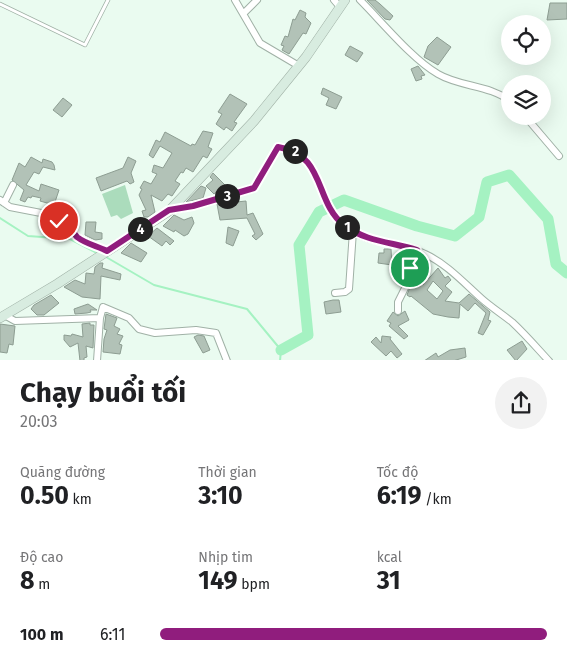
<!DOCTYPE html>
<html lang="vi">
<meta charset="utf-8">
<style>
:root{--surface:#fff;--page:#f2f2f2;--text:#202124;--muted:#757577;--accent:#901d7d}
body{margin:0;font-family:"Fira Sans",sans-serif;background:var(--page);color:var(--text);height:100vh;display:flex;flex-direction:column;font-size:19px;white-space:nowrap}
*{box-sizing:border-box;margin:0}
p{font-size:16px;color:var(--muted)}
.icon{flex:none;width:28px;height:28px;fill:none;stroke:currentColor;stroke-width:2;stroke-linecap:round;stroke-linejoin:round}
.map{position:relative;height:360px;overflow:hidden}
.details{display:flex;flex-direction:column;background:var(--surface);flex:1}
.details>*{flex:none}
.tools{position:absolute;left:501px;top:15px;display:grid;gap:10px}
.tools a{display:grid;place-items:center;width:50px;height:50px;border-radius:50%;background:var(--surface);box-shadow:0 5px 20px #0002;font-size:25px}
.pin{position:absolute;display:grid;place-items:center;width:42px;height:42px;color:#fff;margin:-21px;border:2px solid #fff;border-radius:50%;box-shadow:0 1px 5px #0007}
.km{position:absolute;width:25px;height:25px;margin:-12px;border-radius:50%;background:#222;color:#fff;font-size:14px;line-height:25px;text-align:center}
.round{display:grid;place-items:center;flex:none;width:52px;height:52px;border-radius:26px;background:var(--page)}
.summary{display:flex;align-items:center;justify-content:space-between;height:85px;padding:0 20px}
h1{font-size:28px;font-weight:700;line-height:38px}
.stats{display:grid;grid-template-columns:repeat(3,1fr);gap:8px;height:85px;padding:5px 20px}
.stats div{display:grid;align-content:center}
.stats b{font-size:25px;font-weight:700}
.stats small{font-size:14px;font-weight:400}
.stats p{font-size:14px}
ul{padding:0 20px;list-style:none;font-size:16px}
li{display:grid;grid-template-columns:80px 60px 1fr;align-items:center;height:38px}
li i{height:12px;border-radius:6px;background:var(--accent)}
.map>svg:first-child{display:block}
.green{fill:#abdcbc}
.lines{fill:none;stroke-linecap:round;stroke-linejoin:round}
.stream{stroke:#a5f2c2;stroke-width:2}
.river{stroke:#a5f2c2;stroke-width:11}
.building{fill:#b2c2b7;stroke:#8d9d92;fill-rule:evenodd}
.lane-casing{stroke:#a0b1a6;stroke-width:4.5}
.street-casing{stroke:#a0b1a6;stroke-width:8}
.secondary-casing{stroke:#a0b1a6;stroke-width:10}
.lane{stroke:#fff;stroke-width:3}
.street{stroke:#fff;stroke-width:6}
.secondary{stroke:#d8ece0;stroke-width:9}
.route-casing{stroke:#fff;stroke-width:10}
.route{stroke:#901d7d;stroke-width:6}
</style>
<div class="map">
<svg width="567" height="361" viewBox="0 0 567 361">
<rect width="100%" height="100%" fill="#eafbf0"/>
<path class="green" d="M125 185 133 213 121 219 117 215 111 217 102 194Z"/>
<g class="lines">
<path class="stream" d="M0 218 28 236 70 239 97 253
M106 257 154 285 247 309 281 350 280 361"/>
<path class="river" d="M281 350 308 335 299 245 319 212 344 200 417 226 455 236 479 217 487 182 509 175 548 219 556 264 567 273"/>
</g>
<path class="building" d="M367 0H375L380 4 393 16 390 20 385 19Z
M550 3H567V19L547 20Z
M300 10 306 13 305 17 311 23 306 34 303 33 289 54 282 50 284 46 281 45 285 36 288 37 293 19 295 20Z
M437 37 451 47 438 65 424 57 428 46Z
M350 46 363 53 357 62 345 55Z
M418 66 425 75 421 76 422 79 416 81 411 69Z
M323 88 342 97 336 109 326 105 329 98 321 94Z
M230 94 247 104 234 122 237 123 232 131 226 127 224 130 216 124 222 114 218 112Z
M63 98 72 105 62 117 53 110Z
M203 131 213 133 208 147 212 149 207 158 203 156 193 172 186 168 183 173 181 172 175 181 180 184 172 196 168 194 162 201 151 195 155 212 148 217H144L142 211 146 210 139 195 142 189 140 188 144 181 151 184 157 174 152 172 154 165 163 168 172 153 160 146 153 158 149 155 156 140 160 142 165 132 191 146 192 144 195 145Z
M31 157 42 163 43 159 52 162 54 165 55 170 43 167 39 174 34 172 26 185 39 191 41 184 59 190 54 205 40 201 41 198 32 196 31 198 28 197 25 202 20 200 24 190 12 180 19 163 25 167Z
M128 157 136 161 131 173 134 182 130 184 127 181 101 191 96 178 123 168Z
M213 173 225 185 214 194 206 186 213 180 210 177Z
M201 186 206 188 203 198 186 202Z
M246 201 247 215 253 213 263 234 256 240 252 236 255 234 247 218 220 220 217 204Z
M174 215 184 220 192 217 194 223 188 234 184 236 175 230 174 232 163 226Z
M86 222H96L95 232 102 233V239L95 240 85 235Z
M228 227 239 231 233 246 226 243Z
M157 228 174 241 170 245 166 241 162 246 148 236Z
M131 243 147 253 141 262 121 253Z
M384 249H391L392 265 378 263 379 253H384Z
M100 263H103L102 268 121 274 120 280 101 276 100 299 82 297 64 287 75 280 85 284 86 273 94 274 95 267Z
M438 268 445 278 448 276 451 280 445 286 452 292 445 301 459 303 469 294 490 312 488 320 491 321 483 335 478 333 486 313 475 303 468 311 460 304 459 318 448 317 433 314 411 296 410 297 407 295 417 269H424L423 285ZM433 281 443 291 437 299 427 290Z
M51 295 59 303 44 315H37L31 309 34 305Z
M333 300H339L341 312 326 314 324 302Z
M88 304 97 310H90L91 312 87 313 75 314 74 309Z
M405 311 409 320 398 326 408 336 404 339 389 326 391 323 387 321 393 312 398 316Z
M106 314 117 318 114 326 120 329 117 334 123 336 119 344 122 345 120 354 103 352 104 339 107 330 104 329Z
M90 323V325H94L93 348 86 346 87 357 84 358V361H80L78 343 70 347 64 340V335L71 336 72 334 83 337 82 324Z
M0 324 15 326 13 345 9 344 7 353 0 352Z
M198 335 204 336 210 350 203 353 194 337Z
M382 336 391 337 390 339 402 354 397 358 391 351 386 356 371 342 376 337 381 343Z
M522 341 527 349 516 361 507 350Z
M465 348 466 357 453 361H424L436 353 438 357 450 350Z"/>
<g class="lines">
<g class="lane-casing">
<path id="lane" d="M0 4 85 45 108 0"/>
</g>
<g class="street-casing">
<path id="street" d="M235 0 260 43 299 66
M334 0 340 7
M360 0C382 22 412 59 438 74 460 87 490 85 510 101
M244 13 257 0
M525 116 559 156
M0 200 10 207 41 213 59 221 70 227 77 236 83 240 107 251
M4 203 13 185
M169 211 193 206 254 188 278 147C325 154 315 200 343 225 368 246 399 240 425 254 447 264 464 283 482 299 491 307 502 314 512 322 525 334 537 348 549 361
M335 293 345 292 349 289 353 231
M398 311V302L408 282 417 250
M6 316 15 321 100 318
M97 361 100 318 103 307 129 318 139 329 155 333 196 330 216 333 227 361"/>
</g>
<g class="secondary-casing">
<path id="secondary" d="M0 318 57 284 169 211 254 121 306 57 345 0"/>
</g>
<use href="#lane" class="lane"/>
<use href="#street" class="street"/>
<use href="#secondary" class="secondary"/>
</g>
<g class="lines">
<g class="route-casing">
<path id="route" d="M59 221C73 228 69 228 77 237 86 244 97 246 107 251L169 210 193 206 254 188 278 147C326 154 314 202 344 225 366 242 392 242 417 250L410 268"/>
</g>
<use href="#route" class="route"/>
</g>
</svg>
<div class="tools">
<a><svg class="icon" aria-label="locate" viewBox="0 0 24 24"><circle cx="12" cy="12" r="6"/><path d="M12 2v4M12 18v4M2 12h4M18 12h4"/></svg></a>
<a><svg class="icon" aria-label="layers" viewBox="0 0 24 24"><path d="M12 4l9 5-9 5-9-5zM3 14l9 5 9-5"/></svg></a>
</div>
<div class="pin" style="left:410px;top:268px;background:#1e9e55"><svg class="icon" aria-label="arrive" viewBox="0 0 24 24"><path d="M6 21V4h12l-3 4 3 4H6"/></svg></div>
<div class="pin" style="left:59px;top:221px;background:#d93025"><svg class="icon" aria-label="check" viewBox="0 0 24 24"><path d="M5 12l5 5 9-10"/></svg></div>
<b class="km" style="left:347px;top:227px">1</b>
<b class="km" style="left:295px;top:151px">2</b>
<b class="km" style="left:227px;top:196px">3</b>
<b class="km" style="left:140px;top:229px">4</b>
</div>
<section class="details">
<div class="summary"><div><h1>Chạy buổi tối</h1><p>20:03</p></div><a class="round"><svg class="icon" aria-label="share" viewBox="0 0 24 24"><path d="M12 15V3M7 8l5-5 5 5M5 13v7h14v-7"/></svg></a></div>
<div class="stats">
<div><p>Quãng đường</p><b>0.50<small> km</small></b></div>
<div><p>Thời gian</p><b>3:10</b></div>
<div><p>Tốc độ</p><b>6:19<small> /km</small></b></div>
</div>
<div class="stats">
<div><p>Độ cao</p><b>8<small> m</small></b></div>
<div><p>Nhịp tim</p><b>149<small> bpm</small></b></div>
<div><p>kcal</p><b>31</b></div>
</div>
<ul>
<li><b>100 m</b>6:11<i style="width:100%"></i></li>
</ul>
</section>
